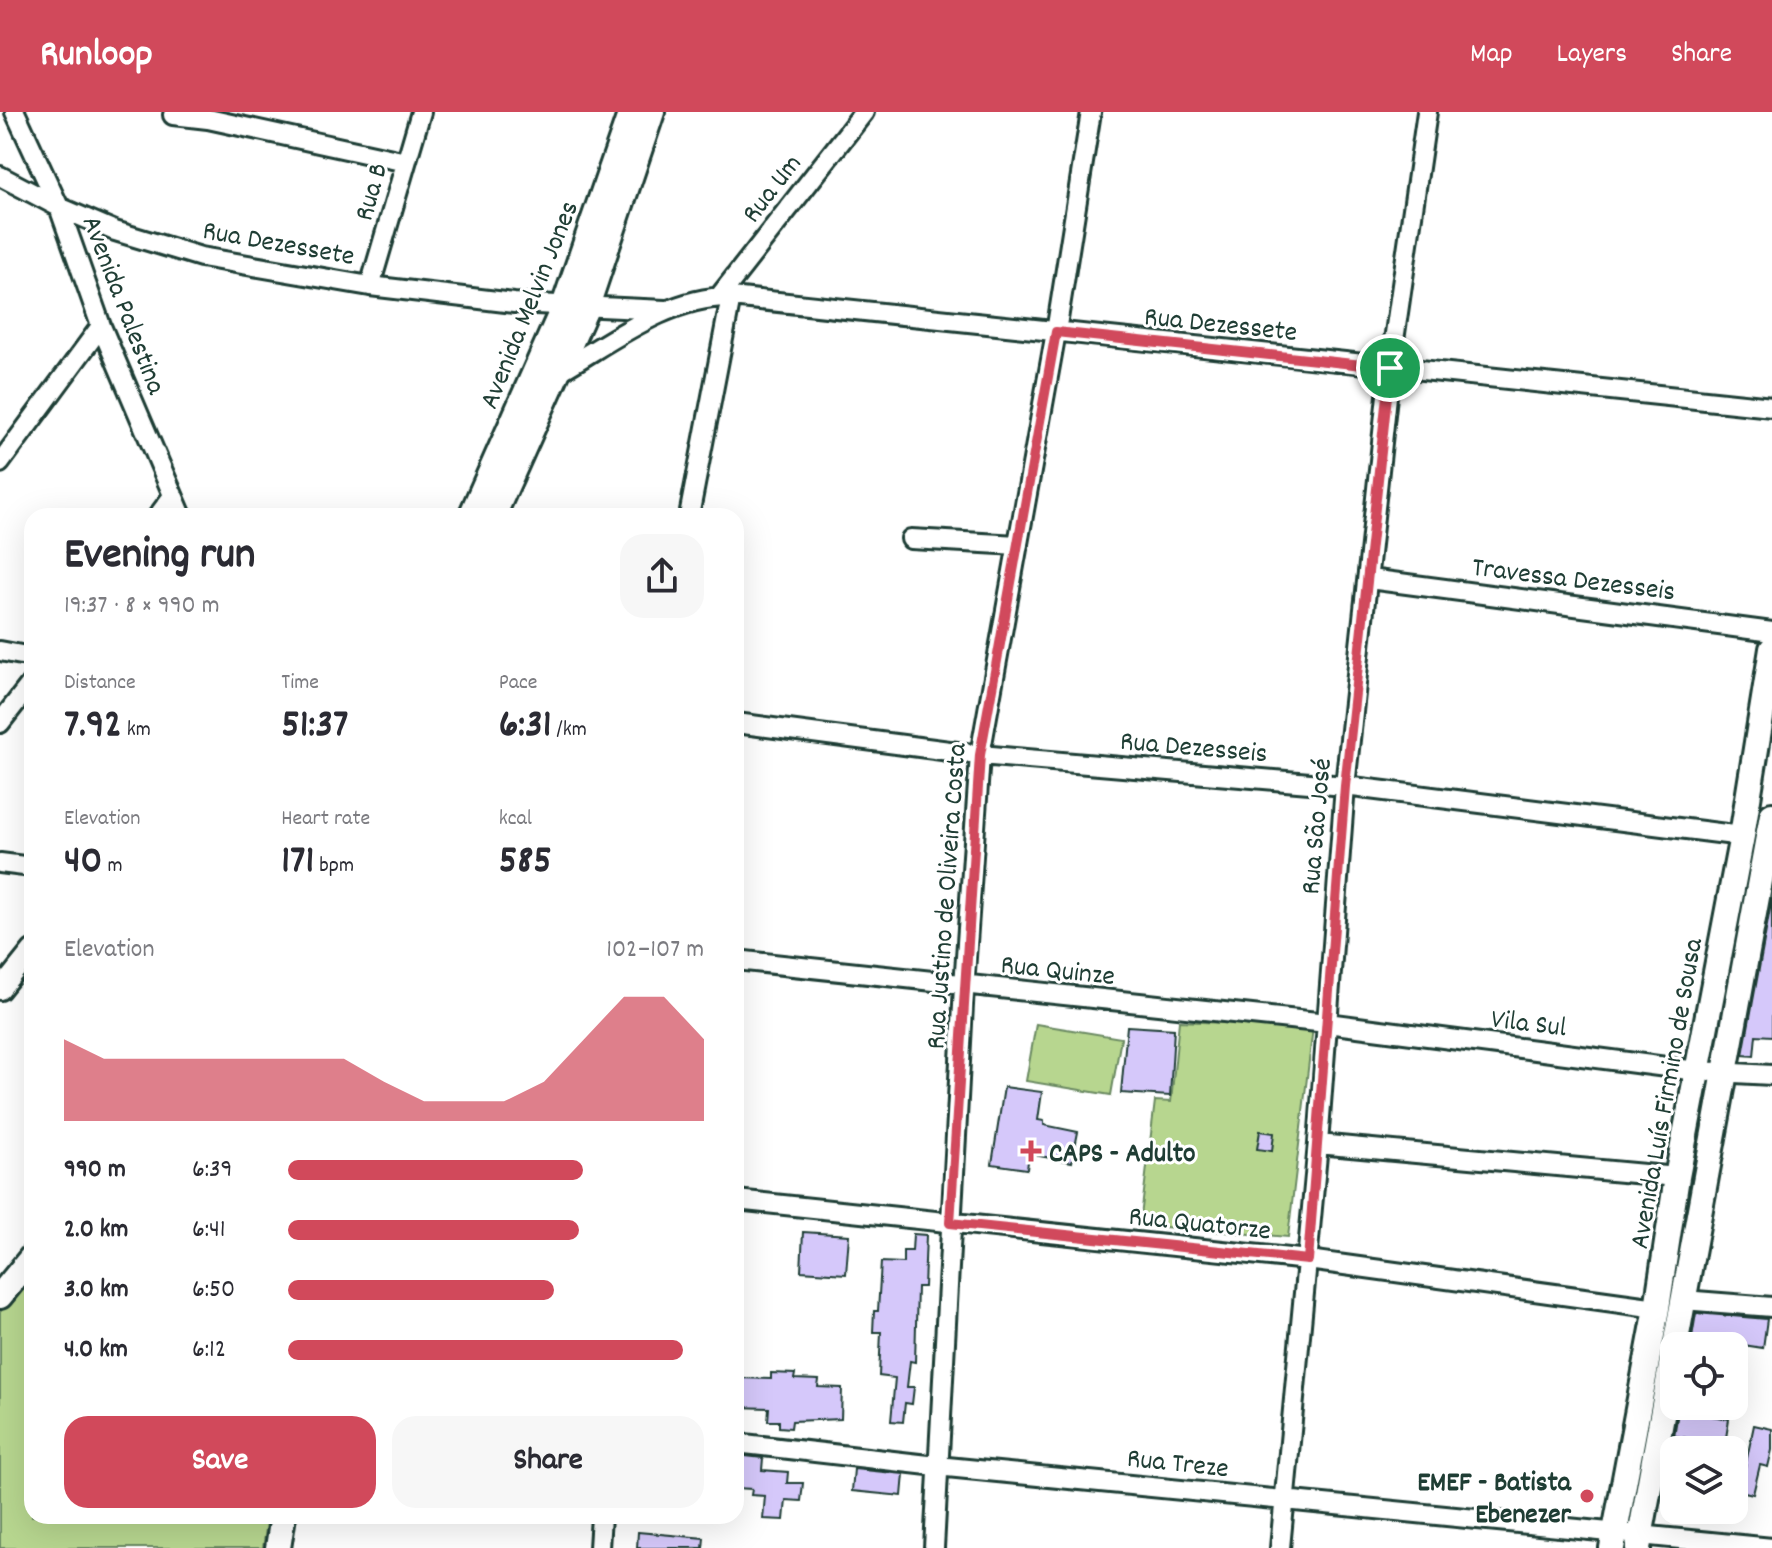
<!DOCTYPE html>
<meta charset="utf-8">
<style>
:root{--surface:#fff;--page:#f7f7f7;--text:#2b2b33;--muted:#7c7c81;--accent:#d1495b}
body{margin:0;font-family:Dekko,sans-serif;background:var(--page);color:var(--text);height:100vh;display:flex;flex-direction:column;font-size:30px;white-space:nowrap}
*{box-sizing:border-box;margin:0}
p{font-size:26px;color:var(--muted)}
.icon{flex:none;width:44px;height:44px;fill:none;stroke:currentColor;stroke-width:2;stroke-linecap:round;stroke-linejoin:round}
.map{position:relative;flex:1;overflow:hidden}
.details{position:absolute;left:24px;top:396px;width:720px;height:1016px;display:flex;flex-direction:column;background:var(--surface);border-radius:24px;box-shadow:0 8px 32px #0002}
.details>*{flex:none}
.buttons{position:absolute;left:1660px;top:1220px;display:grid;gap:16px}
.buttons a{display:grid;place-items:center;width:88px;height:88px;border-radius:16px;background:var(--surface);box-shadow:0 8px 32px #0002;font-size:40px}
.pin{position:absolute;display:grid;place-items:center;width:68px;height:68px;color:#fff;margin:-34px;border:4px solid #fff;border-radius:50%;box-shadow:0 2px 8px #0007}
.round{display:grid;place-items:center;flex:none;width:84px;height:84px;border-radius:24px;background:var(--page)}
.summary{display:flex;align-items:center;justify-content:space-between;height:136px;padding:0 40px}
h1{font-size:44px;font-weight:700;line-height:60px}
.metrics{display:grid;grid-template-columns:repeat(3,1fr);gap:12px;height:136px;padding:8px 40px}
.metrics div{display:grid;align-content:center}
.metrics b{font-size:40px;font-weight:700}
.metrics small{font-size:22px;font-weight:400}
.metrics p{font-size:22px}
.chart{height:224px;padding:16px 40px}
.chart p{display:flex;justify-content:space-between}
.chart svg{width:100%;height:144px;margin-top:8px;fill:var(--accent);opacity:.7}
.cta{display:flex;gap:16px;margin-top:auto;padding:16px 40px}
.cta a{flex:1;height:92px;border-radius:24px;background:var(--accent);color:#fff;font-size:32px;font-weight:700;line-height:92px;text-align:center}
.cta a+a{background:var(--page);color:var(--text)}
ul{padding:0 40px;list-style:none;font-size:26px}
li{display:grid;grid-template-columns:128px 96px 1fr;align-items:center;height:60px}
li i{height:20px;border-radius:10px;background:var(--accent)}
header{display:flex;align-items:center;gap:48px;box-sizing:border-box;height:112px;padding:0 40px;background:var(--accent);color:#fff}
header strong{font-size:38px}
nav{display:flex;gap:44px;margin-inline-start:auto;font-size:28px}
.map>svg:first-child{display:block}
.green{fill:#b7d68f;stroke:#6b8a62;stroke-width:2}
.building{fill:#d5c8fa;stroke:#1f3d34;stroke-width:2}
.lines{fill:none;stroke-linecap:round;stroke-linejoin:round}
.minor-casing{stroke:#1f3d34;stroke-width:24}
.major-casing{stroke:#1f3d34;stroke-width:30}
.minor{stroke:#fff;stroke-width:18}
.major{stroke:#fff;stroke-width:24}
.route-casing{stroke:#fff;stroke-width:16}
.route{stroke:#d1495b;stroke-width:10}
.poi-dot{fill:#d1495b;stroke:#fff;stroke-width:3}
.labels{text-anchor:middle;stroke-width:6;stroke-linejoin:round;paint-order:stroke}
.street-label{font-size:28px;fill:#1f3d34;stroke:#fff}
.poi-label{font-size:28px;font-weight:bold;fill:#1f3d34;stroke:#fff;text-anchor:start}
</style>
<header>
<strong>Runloop</strong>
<nav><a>Map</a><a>Layers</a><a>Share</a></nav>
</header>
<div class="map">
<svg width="1772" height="1436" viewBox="0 0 1772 1436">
<rect width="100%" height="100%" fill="#fff"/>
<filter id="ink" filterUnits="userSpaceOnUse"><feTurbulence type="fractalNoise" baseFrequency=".0125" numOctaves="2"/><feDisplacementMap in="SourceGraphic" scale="16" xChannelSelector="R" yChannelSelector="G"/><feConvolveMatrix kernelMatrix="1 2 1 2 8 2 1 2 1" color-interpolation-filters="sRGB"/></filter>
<g filter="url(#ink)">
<path class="green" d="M1179 909 1313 915 1288 1125 1140 1113 1155 989 1171 990Z
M1036 912 1121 926 1111 983 1026 969Z
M32 1161V1404H268L263 1436H0V1200Z"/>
<path class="building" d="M1772 786V924L1756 923 1754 944 1743 943Z
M1127 914 1174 917 1170 984 1121 981Z
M1004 975 1042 980 1038 1008 1044 1009V1013L1078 1020 1072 1050 1029 1042 1027 1057 992 1052Z
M1260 1019 1274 1021 1272 1039 1257 1037Z
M803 1120 849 1123 846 1162 801 1159Z
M913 1122 926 1123 924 1175H917L915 1250 910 1249 907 1275H914L912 1292 905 1291 903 1310 891 1309 895 1266 879 1264 881 1220H873L874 1199H878L881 1150 903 1151V1139H912Z
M1696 1201 1767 1207 1763 1236 1692 1225Z
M771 1261 795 1262 794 1267 819 1268 818 1275 842 1276 841 1307 792 1309 791 1316 779 1315V1309H768L769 1296 736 1295V1266L771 1267Z
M1679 1294H1712L1711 1304 1729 1307 1725 1332 1674 1324Z
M1754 1313 1772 1317V1338L1768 1355 1760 1353 1753 1382 1740 1379Z
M1673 1330H1674V1371L1665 1370Z
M736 1343 763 1346 762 1358 788 1360 787 1371H803L801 1389 786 1388 784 1408 763 1407 765 1384 751 1383 752 1377 736 1376Z
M854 1357 904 1362 902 1384 852 1379Z
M638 1420 704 1426 703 1436H637Z"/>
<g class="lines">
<g class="minor-casing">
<path id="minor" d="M15 0 59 95 101 214 182 404
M173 3 208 7 406 50
M0 64 59 95 115 119 201 145 370 174 514 191 665 198
M370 174 421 0
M719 185 864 0
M560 259C612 229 669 184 731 185L1772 295
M0 351 101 214
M158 404 173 384
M689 404 731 185
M911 427 1018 433
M1369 467 1772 520
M0 539 32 545
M0 611 32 570
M736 611 980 643 1345 674 1742 724
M0 751 32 755
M736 848 1327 911 1697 959 1772 963
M0 878 32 838
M1318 1032 1677 1065
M736 1088 1308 1148 1657 1196
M1683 1188 1772 1195
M736 1331 937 1354 1772 1436
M599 1436 601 1404
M934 1436 964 874 980 643 1056 220 1091 0
M1280 1436 1318 1032 1345 674 1390 256 1427 0"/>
</g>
<g class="major-casing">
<path id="major" d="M471 404 564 194 631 0
M493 404 587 194 652 0
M0 1184 32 1145
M1675 1234 1772 703
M278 1436 283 1404
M1612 1436 1657 1196 1677 1065 1742 724 1772 537
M1638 1436 1674 1238"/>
</g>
<use href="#minor" class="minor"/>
<use href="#major" class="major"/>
</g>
</g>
<g class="lines" filter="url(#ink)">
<g class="route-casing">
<path id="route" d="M1056 220 1390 256 1345 674 1308 1148 950 1111 980 643Z"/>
</g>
<use href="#route" class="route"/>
</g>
<g class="poi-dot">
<path d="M1027 1027h8v8h8v8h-8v8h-8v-8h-8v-8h8z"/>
<circle cx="1587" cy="1384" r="8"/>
</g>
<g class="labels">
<g class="street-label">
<text transform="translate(770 75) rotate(-52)" y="10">Rua Um</text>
<text transform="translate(369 79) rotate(-74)" y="10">Rua B</text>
<text transform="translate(279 129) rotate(10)" y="10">Rua Dezessete</text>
<text transform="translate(126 192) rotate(69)" y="10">Avenida Palestina</text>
<text transform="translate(527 192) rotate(-68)" y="10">Avenida Melvin Jones</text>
<text transform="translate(1221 210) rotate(6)" y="10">Rua Dezessete</text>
<text transform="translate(1574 465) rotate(7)" y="10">Travessa Dezesseis</text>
<text transform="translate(1194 633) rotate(5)" y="10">Rua Dezesseis</text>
<text transform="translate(1314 714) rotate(-85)" y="10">Rua São José</text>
<text transform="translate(944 784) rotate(-86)" y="10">Rua Justino de Oliveira Costa</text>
<text transform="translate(1058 856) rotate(6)" y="10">Rua Quinze</text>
<text transform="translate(1529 909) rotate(7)" y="10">Vila Sul</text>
<text transform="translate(1664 981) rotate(-80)" y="10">Avenida Luís Firmino de Sousa</text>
<text transform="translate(1200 1109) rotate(6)" y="10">Rua Quatorze</text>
<text transform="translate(1178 1349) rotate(6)" y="10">Rua Treze</text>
</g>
<g class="poi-label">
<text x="1049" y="1049">CAPS - Adulto</text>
<text x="1571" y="1378" text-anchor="end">EMEF - Batista<tspan x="1571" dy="32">Ebenezer</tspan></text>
</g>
</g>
</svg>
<div class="buttons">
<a><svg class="icon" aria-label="locate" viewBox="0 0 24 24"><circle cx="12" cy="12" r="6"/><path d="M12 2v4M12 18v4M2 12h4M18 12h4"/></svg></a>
<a><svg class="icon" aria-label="layers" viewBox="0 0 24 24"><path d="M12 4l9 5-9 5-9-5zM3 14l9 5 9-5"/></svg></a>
</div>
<div class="pin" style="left:1390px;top:256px;background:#1e9e55"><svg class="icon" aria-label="arrive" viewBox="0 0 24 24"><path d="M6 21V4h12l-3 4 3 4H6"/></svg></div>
<section class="details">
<div class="summary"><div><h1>Evening run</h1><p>19:37 · 8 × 990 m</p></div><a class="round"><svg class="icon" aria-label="share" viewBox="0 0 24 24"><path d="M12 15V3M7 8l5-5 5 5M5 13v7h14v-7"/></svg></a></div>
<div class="metrics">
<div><p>Distance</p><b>7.92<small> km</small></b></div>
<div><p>Time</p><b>51:37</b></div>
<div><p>Pace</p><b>6:31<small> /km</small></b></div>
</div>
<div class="metrics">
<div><p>Elevation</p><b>40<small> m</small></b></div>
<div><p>Heart rate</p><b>171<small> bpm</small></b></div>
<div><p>kcal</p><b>585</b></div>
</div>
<div class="chart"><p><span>Elevation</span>102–107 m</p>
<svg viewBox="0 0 160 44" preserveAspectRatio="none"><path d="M0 44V19L10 25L20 25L30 25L40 25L50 25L60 25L70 25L80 32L90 38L100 38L110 38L120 32L130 19L140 6L150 6L160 19V44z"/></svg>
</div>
<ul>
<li><b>990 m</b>6:39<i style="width:71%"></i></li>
<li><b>2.0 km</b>6:41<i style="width:70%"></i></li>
<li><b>3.0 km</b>6:50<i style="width:64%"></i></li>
<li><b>4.0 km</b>6:12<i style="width:95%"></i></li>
</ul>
<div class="cta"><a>Save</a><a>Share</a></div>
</section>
</div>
